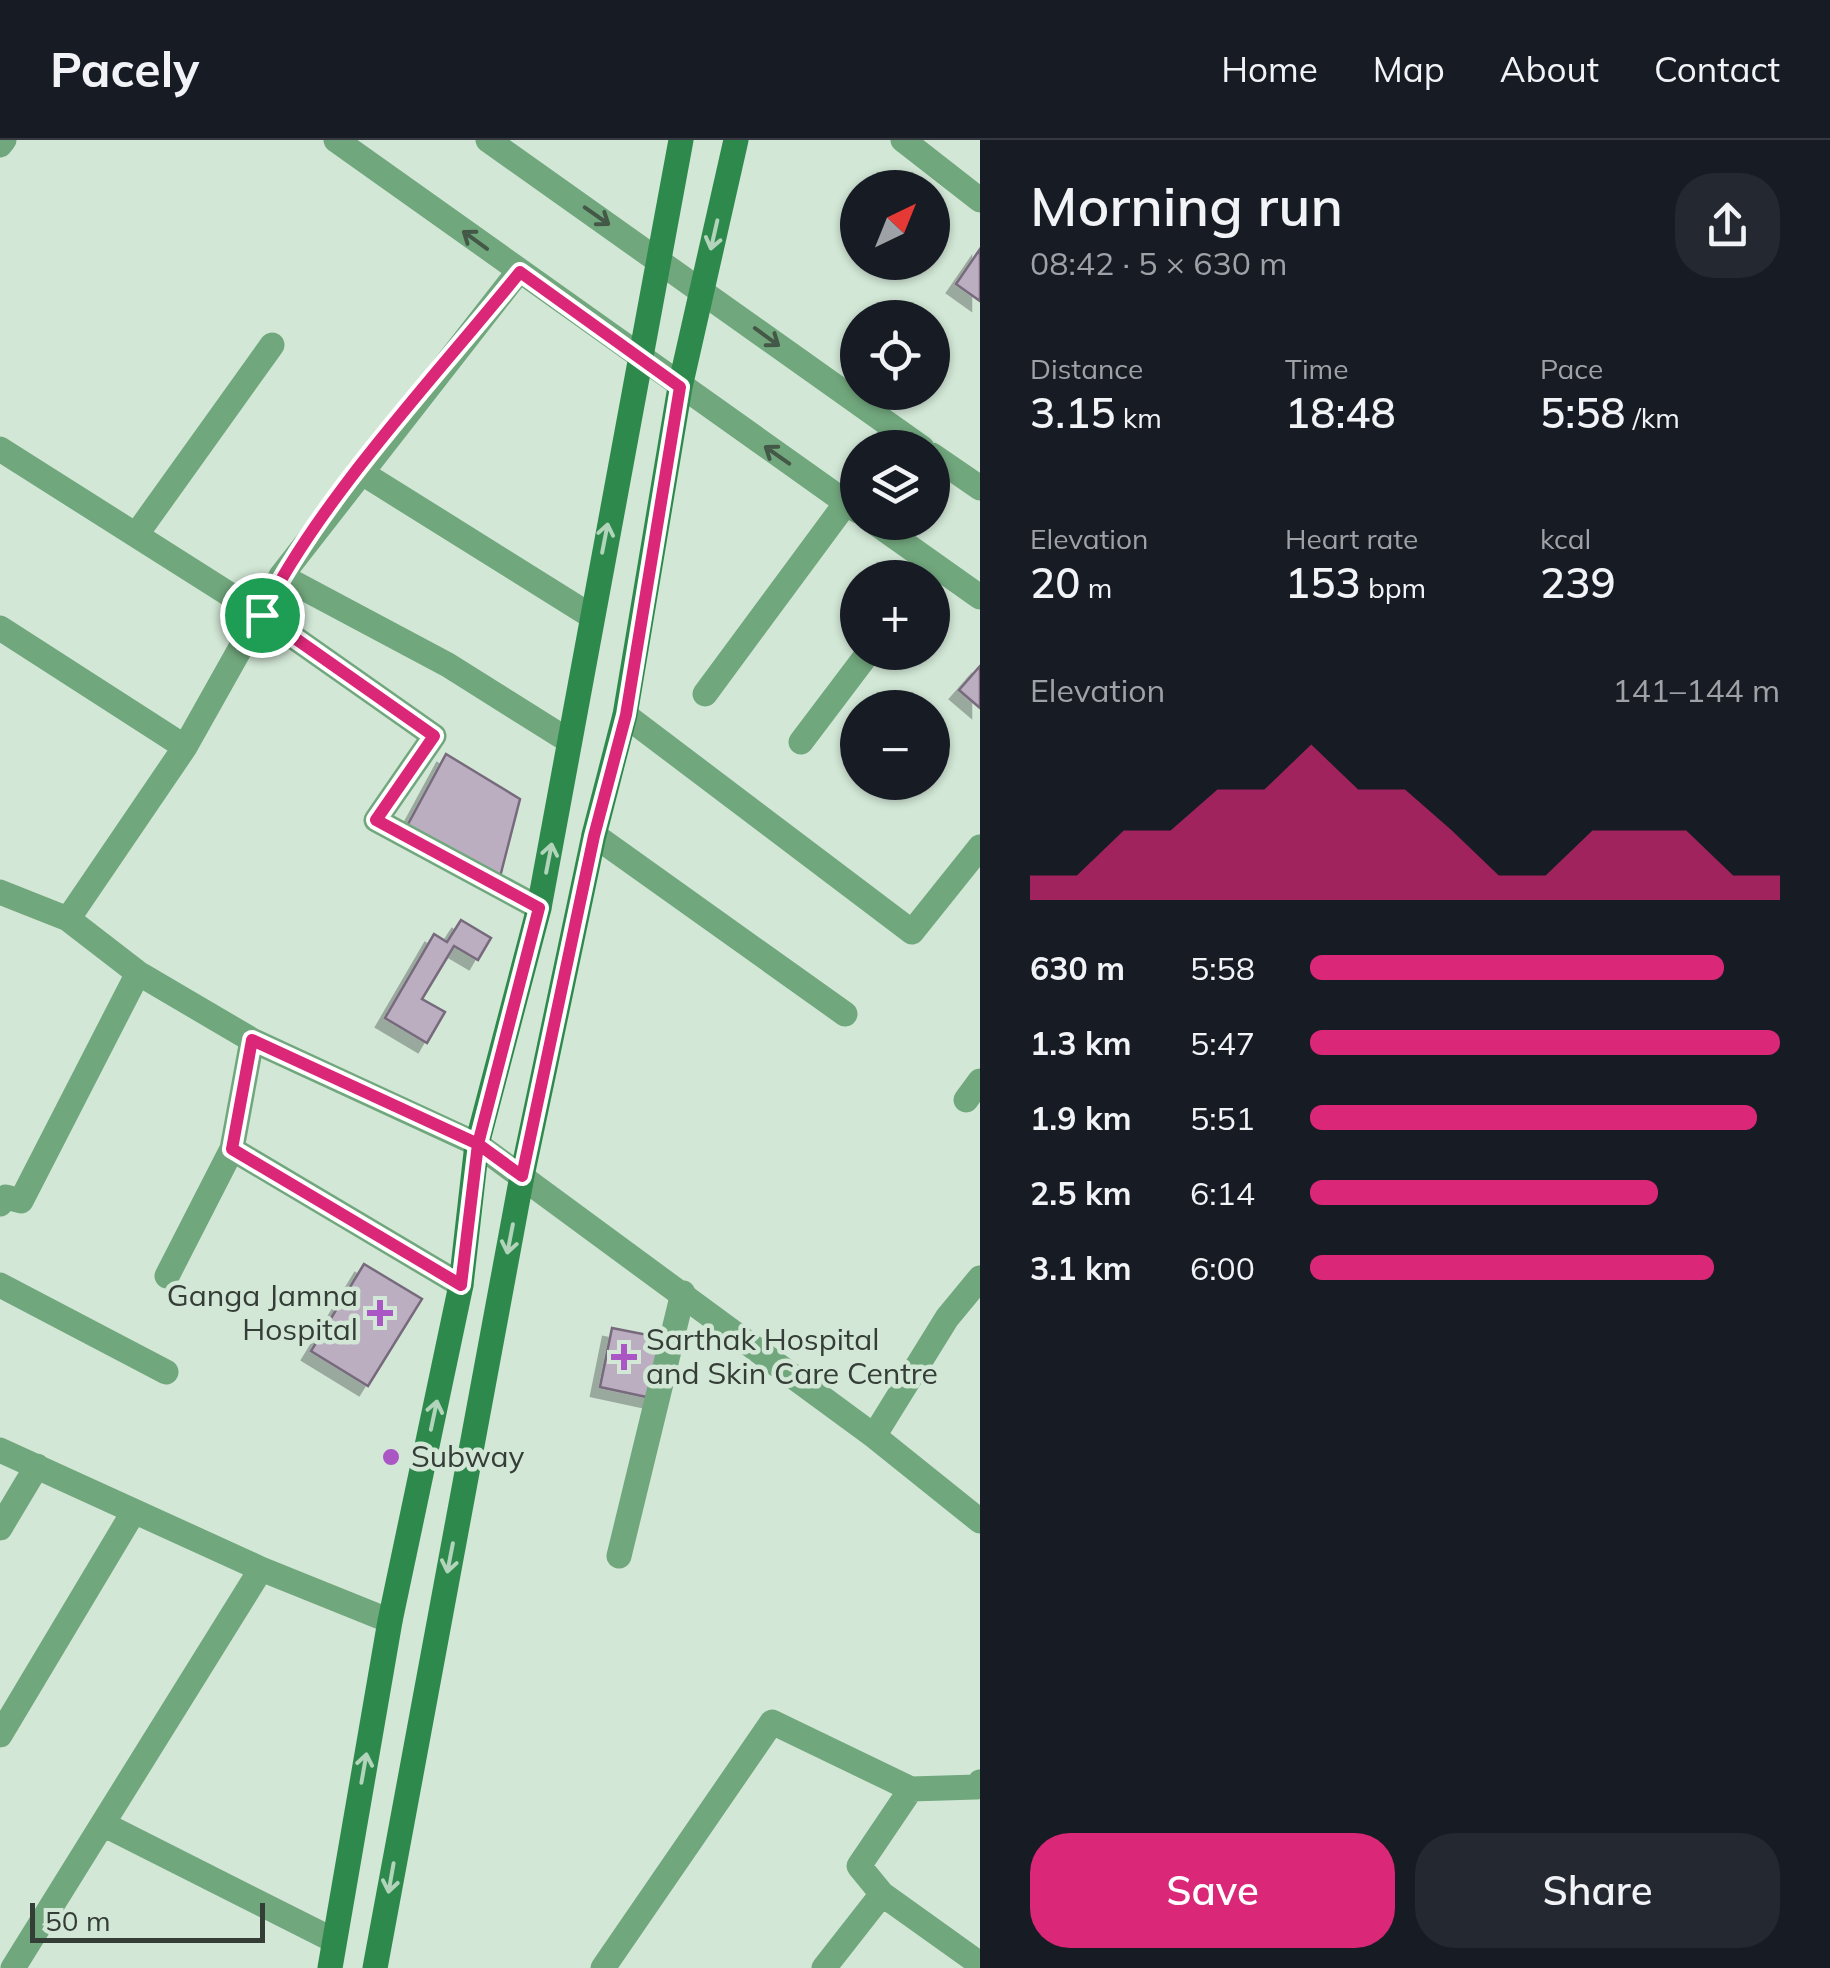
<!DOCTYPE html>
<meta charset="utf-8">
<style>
:root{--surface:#171b24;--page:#242831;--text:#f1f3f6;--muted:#9ea1a6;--line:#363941;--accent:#db2777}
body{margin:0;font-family:Mulish,sans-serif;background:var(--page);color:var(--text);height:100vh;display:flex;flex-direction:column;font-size:38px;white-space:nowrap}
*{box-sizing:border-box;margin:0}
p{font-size:32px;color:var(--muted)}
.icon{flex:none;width:55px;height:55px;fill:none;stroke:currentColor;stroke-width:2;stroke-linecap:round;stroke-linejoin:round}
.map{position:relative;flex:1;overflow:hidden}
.drawer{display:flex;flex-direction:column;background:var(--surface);width:850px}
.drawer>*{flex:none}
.needle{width:65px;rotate:43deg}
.controls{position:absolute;left:840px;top:30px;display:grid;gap:20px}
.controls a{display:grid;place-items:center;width:110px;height:110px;border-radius:50%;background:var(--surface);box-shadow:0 2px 8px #0004;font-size:50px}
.scale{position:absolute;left:30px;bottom:25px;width:235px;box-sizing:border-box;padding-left:10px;border:5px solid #353d37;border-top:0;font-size:28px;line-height:35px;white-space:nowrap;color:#353d37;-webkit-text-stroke:8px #d2e7d6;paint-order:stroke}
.pin{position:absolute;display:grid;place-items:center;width:85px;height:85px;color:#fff;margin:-42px;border:5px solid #fff;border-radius:50%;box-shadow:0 2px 10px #0007}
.round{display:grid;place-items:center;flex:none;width:105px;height:105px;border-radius:40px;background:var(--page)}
.summary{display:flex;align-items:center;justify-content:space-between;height:170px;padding:0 50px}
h1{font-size:55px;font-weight:600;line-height:75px}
.figures{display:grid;grid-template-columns:repeat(3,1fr);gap:15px;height:170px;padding:10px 50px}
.figures div{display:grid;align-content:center}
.figures b{font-size:42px;font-weight:600}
.figures small{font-size:28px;font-weight:400}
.figures p{font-size:28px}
.chart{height:280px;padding:20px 50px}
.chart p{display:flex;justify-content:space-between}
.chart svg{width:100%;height:180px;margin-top:10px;fill:var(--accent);opacity:.7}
.primary-button{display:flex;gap:20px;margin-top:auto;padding:20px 50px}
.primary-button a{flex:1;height:115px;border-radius:40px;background:var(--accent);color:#fff;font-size:40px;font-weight:600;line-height:115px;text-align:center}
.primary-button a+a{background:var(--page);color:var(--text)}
ul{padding:0 50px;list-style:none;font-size:32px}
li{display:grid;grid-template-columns:160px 120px 1fr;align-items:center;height:75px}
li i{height:25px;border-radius:12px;background:var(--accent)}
header{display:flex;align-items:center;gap:60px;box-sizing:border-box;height:140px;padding:0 50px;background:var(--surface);border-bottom:2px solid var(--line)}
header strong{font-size:48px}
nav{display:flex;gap:55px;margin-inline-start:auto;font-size:35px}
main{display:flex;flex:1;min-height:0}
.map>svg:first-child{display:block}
.building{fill:#bcaec1;stroke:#776a7c;stroke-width:2.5;filter:url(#shadow)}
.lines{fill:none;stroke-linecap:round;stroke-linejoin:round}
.minor{stroke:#71a77d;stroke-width:25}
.tertiary{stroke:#71a77d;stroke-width:25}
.secondary{stroke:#2d8a4c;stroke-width:25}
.oneway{stroke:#445848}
.oneway2{stroke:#b1d4ba}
.route-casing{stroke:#fff;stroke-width:20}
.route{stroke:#db2777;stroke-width:12}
.poi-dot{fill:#aa56c5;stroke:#d2e7d6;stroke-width:4}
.labels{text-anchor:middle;stroke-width:9;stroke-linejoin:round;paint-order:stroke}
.poi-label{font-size:30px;fill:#353d37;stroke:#d2e7d6;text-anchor:start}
</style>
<header>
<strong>Pacely</strong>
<nav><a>Home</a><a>Map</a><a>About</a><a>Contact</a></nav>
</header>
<main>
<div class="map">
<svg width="980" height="1828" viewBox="0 0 980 1828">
<defs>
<filter id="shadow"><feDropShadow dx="-9" dy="9" stdDeviation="0" flood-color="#0004"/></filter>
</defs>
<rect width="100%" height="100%" fill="#d2e7d6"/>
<path class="building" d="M980 109V161L956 144Z
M980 526V568L959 550Z
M446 614 520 659 500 737 407 686Z
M461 780 491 798 478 820 454 806 422 859 445 872 427 903 385 878 434 794 447 802Z
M364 1124 422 1159 368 1246 311 1211Z
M612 1188 663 1198 651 1258 600 1247Z"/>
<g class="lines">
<path class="minor" d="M903 0 980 60
M0 5 4 0
M0 309 262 475 434 596 376 680 539 768
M359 331 591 476
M136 395 272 205
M281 436 448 525 569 601
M0 488 185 607
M705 554 846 363
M625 575 912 792 980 707
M801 602 869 512
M594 695 845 874
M0 752 68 779 138 833 252 900 477 1004
M68 779 185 607 281 436 519 131
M966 960 980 941
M232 1009 461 1145
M0 1064 6 1057 21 1061 138 833
M167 1136 232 1009 252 900
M0 1145 166 1232
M0 1310 261 1429 390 1481
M0 1388 37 1326
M619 1416 683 1153
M0 1595 134 1371
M911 1649 859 1726 882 1754 980 1824
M103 1684 333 1800
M13 1828 261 1429
M603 1828 772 1582 911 1649 976 1647 980 1642
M824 1828 882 1754"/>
<path class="tertiary" d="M336 0 858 371
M488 0 922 308
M932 315 980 348
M874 382 980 457
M477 1004 874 1296 980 1381
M874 1296 947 1178 980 1138"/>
<path class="secondary" d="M330 1828 390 1481 461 1145 477 1004 539 768 681 0
M375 1828 522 1036 594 695 625 575 680 247 736 0"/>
</g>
<defs><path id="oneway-shaft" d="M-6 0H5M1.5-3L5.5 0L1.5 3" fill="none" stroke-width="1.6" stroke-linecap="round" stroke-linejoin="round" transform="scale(2.5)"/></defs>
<g class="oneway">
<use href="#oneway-shaft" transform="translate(597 76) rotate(35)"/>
<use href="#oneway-shaft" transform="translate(475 100) rotate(-144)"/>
<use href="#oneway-shaft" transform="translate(767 197) rotate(36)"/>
<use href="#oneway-shaft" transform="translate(777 315) rotate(-145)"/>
</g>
<g class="oneway2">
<use href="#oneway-shaft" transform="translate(714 95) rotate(103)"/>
<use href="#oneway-shaft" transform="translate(605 398) rotate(-79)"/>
<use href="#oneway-shaft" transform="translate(549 718) rotate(-79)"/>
<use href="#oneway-shaft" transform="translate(510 1099) rotate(101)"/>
<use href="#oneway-shaft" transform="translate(434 1275) rotate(-78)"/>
<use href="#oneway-shaft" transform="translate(450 1418) rotate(101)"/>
<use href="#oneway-shaft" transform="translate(364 1628) rotate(-80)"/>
<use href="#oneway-shaft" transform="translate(391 1738) rotate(100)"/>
</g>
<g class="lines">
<g class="route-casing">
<path id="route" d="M262 475 434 596 376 680 539 768 478 1004 252 900 232 1009 461 1145 478 1004 522 1036 594 696 626 575 680 247 520 132C437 235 320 358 262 475"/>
</g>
<use href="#route" class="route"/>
</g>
<g class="poi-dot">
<path d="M375 1158h10v10h10v10h-10v10h-10v-10h-10v-10h10z"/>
<path d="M619 1202h10v10h10v10h-10v10h-10v-10h-10v-10h10z"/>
<circle cx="391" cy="1317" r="10"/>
</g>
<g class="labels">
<g class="poi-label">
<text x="358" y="1166" text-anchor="end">Ganga Jamna<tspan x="358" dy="34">Hospital</tspan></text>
<text x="646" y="1210">Sarthak Hospital<tspan x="646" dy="34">and Skin Care Centre</tspan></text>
<text x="411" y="1327">Subway</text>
</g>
</g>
</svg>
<div class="controls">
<a><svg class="needle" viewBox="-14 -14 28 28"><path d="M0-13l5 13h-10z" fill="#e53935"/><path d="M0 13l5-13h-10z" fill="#9ea1a6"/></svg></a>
<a><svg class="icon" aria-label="locate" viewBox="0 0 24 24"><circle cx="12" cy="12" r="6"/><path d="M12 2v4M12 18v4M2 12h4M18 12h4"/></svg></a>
<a><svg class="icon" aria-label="layers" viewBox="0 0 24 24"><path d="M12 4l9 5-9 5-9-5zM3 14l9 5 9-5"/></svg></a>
<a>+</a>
<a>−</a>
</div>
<div class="scale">50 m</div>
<div class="pin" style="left:262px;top:475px;background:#1e9e55"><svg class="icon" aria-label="arrive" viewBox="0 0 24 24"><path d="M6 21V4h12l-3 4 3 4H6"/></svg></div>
</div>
<section class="drawer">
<div class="summary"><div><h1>Morning run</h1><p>08:42 · 5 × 630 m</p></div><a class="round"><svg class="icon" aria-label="share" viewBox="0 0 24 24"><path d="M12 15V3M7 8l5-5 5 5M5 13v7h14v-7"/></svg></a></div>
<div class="figures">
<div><p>Distance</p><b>3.15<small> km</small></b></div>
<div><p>Time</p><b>18:48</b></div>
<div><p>Pace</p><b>5:58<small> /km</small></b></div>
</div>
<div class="figures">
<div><p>Elevation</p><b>20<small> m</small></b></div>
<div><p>Heart rate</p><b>153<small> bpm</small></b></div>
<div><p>kcal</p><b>239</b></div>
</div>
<div class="chart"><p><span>Elevation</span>141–144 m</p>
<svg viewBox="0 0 160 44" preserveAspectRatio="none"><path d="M0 44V38L10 38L20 27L30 27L40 17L50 17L60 6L70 17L80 17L90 27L100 38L110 38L120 27L130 27L140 27L150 38L160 38V44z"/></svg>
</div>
<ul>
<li><b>630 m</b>5:58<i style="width:88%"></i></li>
<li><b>1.3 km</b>5:47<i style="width:100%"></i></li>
<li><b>1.9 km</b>5:51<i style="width:95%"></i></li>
<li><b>2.5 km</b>6:14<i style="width:74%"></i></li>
<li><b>3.1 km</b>6:00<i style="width:86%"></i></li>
</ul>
<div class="primary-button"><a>Save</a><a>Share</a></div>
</section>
</main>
